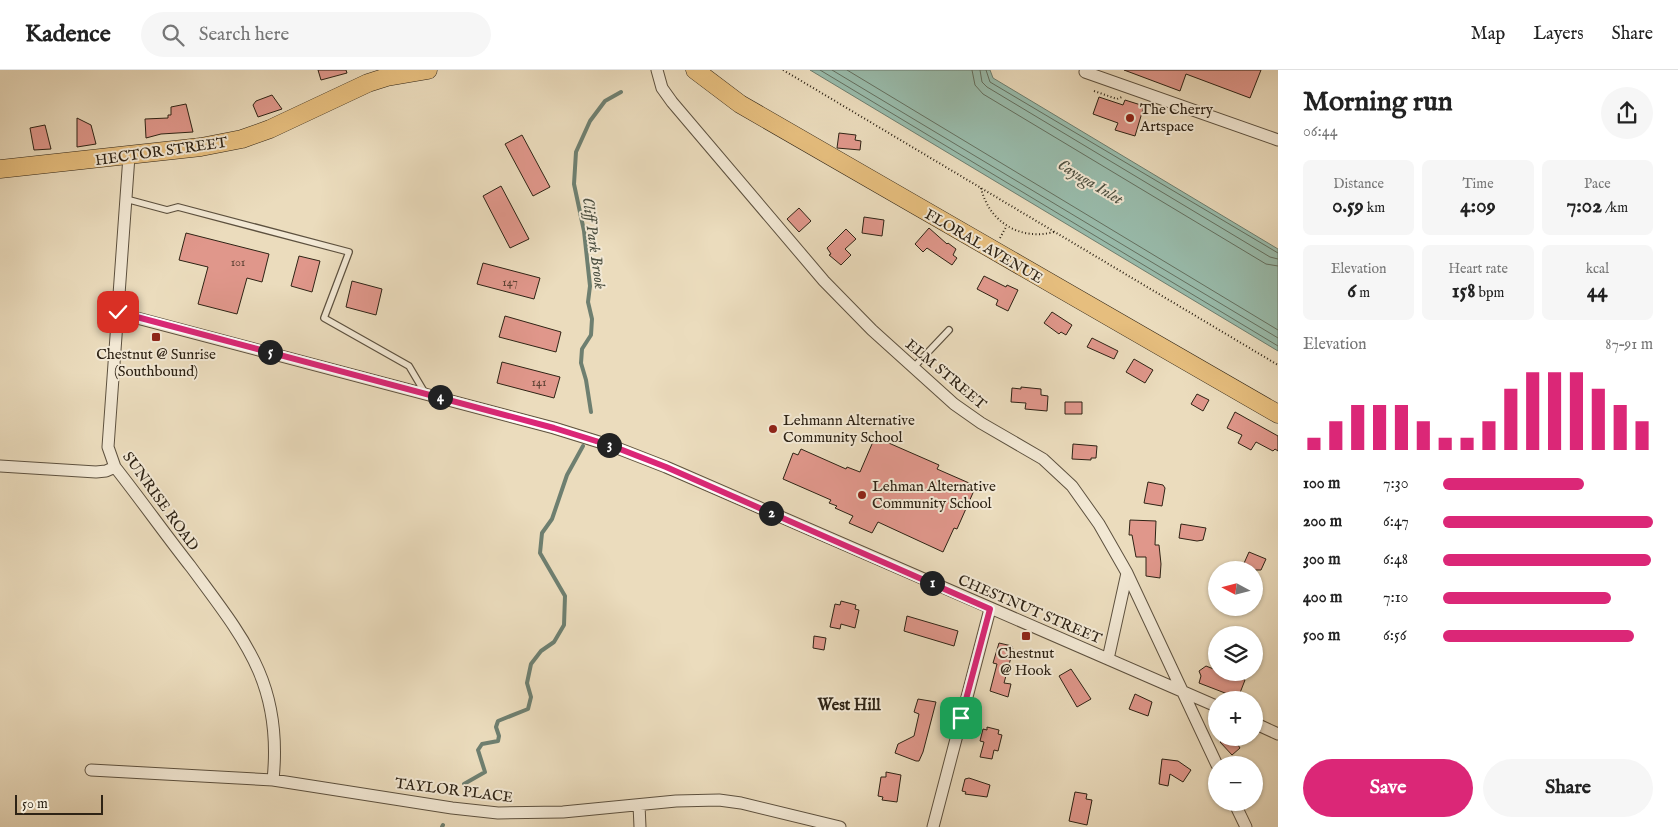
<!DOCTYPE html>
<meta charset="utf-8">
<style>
:root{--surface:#fff;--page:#f6f6f6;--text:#222;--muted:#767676;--line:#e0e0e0;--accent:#db2777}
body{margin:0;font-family:"IM FELL English",serif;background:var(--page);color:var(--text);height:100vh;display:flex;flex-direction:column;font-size:19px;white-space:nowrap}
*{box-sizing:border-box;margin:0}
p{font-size:16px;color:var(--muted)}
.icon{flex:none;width:28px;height:28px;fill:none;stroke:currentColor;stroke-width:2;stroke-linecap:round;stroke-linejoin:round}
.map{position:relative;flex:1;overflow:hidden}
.side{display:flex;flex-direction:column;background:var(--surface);width:400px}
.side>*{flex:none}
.needle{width:32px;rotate:277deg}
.fabs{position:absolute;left:1208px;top:491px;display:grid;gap:10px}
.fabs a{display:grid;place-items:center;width:55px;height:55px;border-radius:50%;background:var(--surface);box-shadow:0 1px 4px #0004;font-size:25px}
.scale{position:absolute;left:15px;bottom:12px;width:88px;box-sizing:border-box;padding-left:5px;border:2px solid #2e2315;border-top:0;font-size:14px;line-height:18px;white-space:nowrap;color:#2e2315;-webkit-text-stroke:4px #f2e8d4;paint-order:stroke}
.pin{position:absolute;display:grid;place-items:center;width:42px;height:42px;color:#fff;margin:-21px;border-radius:10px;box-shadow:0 2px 8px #0006}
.km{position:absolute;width:25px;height:25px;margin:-12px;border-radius:50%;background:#222;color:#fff;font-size:14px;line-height:25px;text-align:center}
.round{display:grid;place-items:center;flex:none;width:52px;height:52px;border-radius:26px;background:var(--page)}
.headline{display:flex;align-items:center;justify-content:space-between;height:85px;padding:0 25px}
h1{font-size:28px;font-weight:700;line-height:38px}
.figures{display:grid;grid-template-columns:repeat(3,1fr);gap:8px;height:85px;padding:5px 25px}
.figures div{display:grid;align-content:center;border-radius:8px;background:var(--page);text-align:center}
.figures b{font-size:21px;font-weight:700}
.figures small{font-size:14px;font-weight:400}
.figures p{font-size:14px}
.chart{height:140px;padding:10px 25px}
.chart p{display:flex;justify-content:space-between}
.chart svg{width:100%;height:90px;margin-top:5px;stroke:var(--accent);stroke-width:6}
.cta{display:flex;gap:10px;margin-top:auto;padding:10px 25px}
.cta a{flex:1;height:58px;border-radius:30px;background:var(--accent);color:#fff;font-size:20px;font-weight:700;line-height:58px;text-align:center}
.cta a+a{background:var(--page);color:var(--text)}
ul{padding:0 25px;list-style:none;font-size:16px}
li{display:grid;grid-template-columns:80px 60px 1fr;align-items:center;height:38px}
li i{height:12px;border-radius:6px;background:var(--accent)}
header{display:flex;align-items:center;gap:30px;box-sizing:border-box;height:70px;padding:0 25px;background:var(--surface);border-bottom:1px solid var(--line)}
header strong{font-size:24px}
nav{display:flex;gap:28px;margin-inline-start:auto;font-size:18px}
.search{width:350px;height:45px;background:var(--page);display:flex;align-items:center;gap:12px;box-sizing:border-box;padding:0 18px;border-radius:28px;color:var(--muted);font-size:19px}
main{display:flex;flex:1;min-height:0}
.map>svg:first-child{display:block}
.water{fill:#99bcac;stroke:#6e7f70}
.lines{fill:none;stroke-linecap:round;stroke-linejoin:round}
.shore{stroke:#647060;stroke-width:1}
.stream{stroke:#6e7f70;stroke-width:4}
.building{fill:#e0978b;stroke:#2e2315}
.service-casing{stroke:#5d513f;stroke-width:8}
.minor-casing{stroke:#5d513f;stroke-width:13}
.primary-casing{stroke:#2e2315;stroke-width:19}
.path{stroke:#2e2315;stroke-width:2;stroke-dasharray:1 2.5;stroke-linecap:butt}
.service{stroke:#f2e8d4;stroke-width:5.5}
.minor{stroke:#f2e8d4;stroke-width:11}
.primary{stroke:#e6be7e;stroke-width:18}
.route-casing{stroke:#fff;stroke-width:10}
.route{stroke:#db2777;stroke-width:6}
.poi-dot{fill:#8f2418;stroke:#f2e8d4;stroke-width:2}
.labels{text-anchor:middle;stroke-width:4;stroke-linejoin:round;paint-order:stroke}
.number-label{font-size:12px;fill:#5a4032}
.poi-label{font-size:15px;fill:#2e2315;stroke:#f2e8d4;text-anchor:start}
.street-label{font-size:15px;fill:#2e2315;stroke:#f2e8d4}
.water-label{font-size:16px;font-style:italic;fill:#4e5142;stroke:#f2e8d4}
.neighbourhood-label{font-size:16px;font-weight:bold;fill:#2e2315;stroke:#f2e8d4}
</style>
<header>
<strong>Kadence</strong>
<div class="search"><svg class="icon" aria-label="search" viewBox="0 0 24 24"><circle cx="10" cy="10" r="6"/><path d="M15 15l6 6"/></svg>Search here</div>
<nav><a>Map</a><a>Layers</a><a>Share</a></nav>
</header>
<main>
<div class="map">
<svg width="1278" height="757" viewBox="0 0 1278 757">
<rect width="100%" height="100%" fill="#ebdcbd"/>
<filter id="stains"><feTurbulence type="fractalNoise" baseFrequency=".004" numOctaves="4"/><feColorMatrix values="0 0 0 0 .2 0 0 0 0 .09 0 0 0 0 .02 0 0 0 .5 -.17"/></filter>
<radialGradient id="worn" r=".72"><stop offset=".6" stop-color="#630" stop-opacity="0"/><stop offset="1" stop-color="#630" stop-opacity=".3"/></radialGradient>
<path class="water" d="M810 0H990L993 8 1278 179V281Z"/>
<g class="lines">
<path class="shore" d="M820 0 1278 276
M832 0 1278 268
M847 0 1278 260
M972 0 975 15 983 24 1266 194 1278 196
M980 0 982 12 987 17 1270 187 1278 189
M986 0 990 12 1278 183"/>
<path class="stream" d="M591 342 586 310 581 293 582 279 591 265 592 249 588 232 590 216 584 161 574 114 576 82 590 51 605 31 621 22
M464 714 485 702 478 680 482 674 498 671 499 666 496 657 498 651 528 639 531 627 527 613 531 594 541 581 554 572 564 555 565 526 540 483 542 463 552 449 567 405 583 376
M442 757 443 755"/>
</g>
<path class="building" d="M318 0H346L347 3 321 10Z
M1124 0H1261L1250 28 1186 4 1180 21Z
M272 25 282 39 258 47 253 35 256 31Z
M1099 27 1123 35 1125 30 1144 36 1135 66 1115 60 1118 53 1093 44Z
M186 34 193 62 161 64 146 68 145 49 168 48V45H171V37Z
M77 48 91 55 96 74 77 77Z
M45 55 51 79 34 80 30 58Z
M839 63 856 65 855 70 861 71 860 80 837 78Z
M522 65 550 117 533 126 505 74Z
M501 116 529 169 510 178 483 126Z
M799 138 811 151 799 162 787 149Z
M864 147 884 150 882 166 862 163Z
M929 158 947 174 948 173 956 179 953 185 957 188 952 195 927 178 923 182 915 174Z
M846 159 856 169 845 179 851 185 841 195 829 185 831 184 827 178Z
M186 163 269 184 262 212 247 208 237 244 198 234 208 197 179 190Z
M299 186 320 191 312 222 291 216Z
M483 193 540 208 534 229 477 214Z
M984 206 1006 217 1007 215 1018 220 1008 241 996 235 998 230 977 219Z
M352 211 382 219 376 245 346 237Z
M1052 242 1072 255 1066 265 1061 262 1059 264 1044 253Z
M505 246 561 262 556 282 499 267Z
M1092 268 1118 281 1114 289 1087 277Z
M1134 289 1153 300 1145 313 1126 302Z
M502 292 560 307 554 328 497 313Z
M1021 317 1041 319V325L1048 326 1047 341 1025 339 1026 333 1011 332 1012 318 1021 319Z
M1197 324 1209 330 1203 341 1191 334Z
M1065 332H1082V344H1065Z
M1235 342 1278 366V381L1275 379 1273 381 1256 372 1251 380 1238 373 1242 365 1227 358Z
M875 367 939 395 937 399 976 416 957 459 954 458 943 482 878 452 872 463 849 453 853 446 835 438 837 436 829 433 831 430 783 409 793 383 798 385 801 379 846 399 847 397 860 402Z
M1073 374 1097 376 1096 388H1091V390L1072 389Z
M1148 412 1163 415 1165 418 1162 436 1144 433Z
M1130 450 1156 451 1155 475H1159L1161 494 1160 508 1146 506V487H1136L1132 465H1129Z
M1181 454 1206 458 1203 470 1197 471 1179 468Z
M1249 482 1266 489 1261 500H1241Z
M841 531 856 535 855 539 859 540 855 558 841 554 840 559 830 557 835 534 840 535Z
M907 546 958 561 954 576 904 561Z
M814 566 826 568 824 580 813 578Z
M999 573 1012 576 1013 580 1004 613 1011 614 1008 627 990 621 997 594 993 593Z
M1206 596 1216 600V602L1234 605 1245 610 1238 628 1199 613 1201 606 1199 601Z
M1071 599 1091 629 1077 637 1059 606Z
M1135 624 1152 632 1148 646 1129 639Z
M918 629 936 632 923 682 919 691H916L895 683 898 674 914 666 919 644 914 642Z
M987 657 999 660 998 664 1002 665 998 681 994 680 992 689 980 687 984 672 980 671 983 659 987 660Z
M1225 668H1236L1240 672 1238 675 1240 678 1232 685 1220 672Z
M1162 689 1178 691 1191 700 1183 712 1170 704 1168 716 1159 714Z
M886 702 901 705 897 732 882 730 883 727 878 726 881 707H886Z
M969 708 990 715 987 727 965 724 966 722 962 721 965 709Z
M1075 722 1087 724 1086 729 1092 730 1087 755 1069 751Z"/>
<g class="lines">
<g class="service-casing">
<path id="service" d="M126 129 167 140 178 137 349 182 324 248 409 296 425 323
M913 298 949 260"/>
</g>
<g class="minor-casing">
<path id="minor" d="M657 0 662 18 672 32 824 211 872 260 954 334 981 353 1043 389 1072 416 1099 454 1127 503 1217 695
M1086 0 1085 2 1278 70
M129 86 108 377 115 397C141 430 165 464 191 497 245 570 283 614 273 710
M118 243 554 358 612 376 666 397 1216 636
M0 396 96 402 106 401 115 397
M1108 589 1127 503
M1254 653 1278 664
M91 700 273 710 452 738 498 743 563 742 676 731 719 730 741 733 840 757
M1234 732 1246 757
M639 735 640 757
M933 757 990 539"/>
</g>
<g class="primary-casing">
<path id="primary" d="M695 0 740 34 1278 344
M0 99 201 77 242 69 270 59 368 13 387 7 428 0"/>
</g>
<path class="path" d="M783 0 1278 295
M1094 21 1117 29 1122 27
M981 118C989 152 1020 171 1054 162
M1000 168 1006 157"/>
<use href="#service" class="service"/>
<use href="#minor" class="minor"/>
<use href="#primary" class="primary"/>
</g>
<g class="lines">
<g class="route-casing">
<path id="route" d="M118 242 554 358 612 376 666 397 990 539 961 648"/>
</g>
<use href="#route" class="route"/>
</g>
<g class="poi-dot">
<circle cx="1130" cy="48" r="5"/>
<rect x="151" y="262" width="10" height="10" rx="2.5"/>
<circle cx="773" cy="359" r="5"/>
<circle cx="862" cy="425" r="5"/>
<rect x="1021" y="561" width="10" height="10" rx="2.5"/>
</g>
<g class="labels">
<g class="number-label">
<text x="238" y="196">101</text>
<text x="510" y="216">147</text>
<text x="539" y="316">141</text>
</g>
<g class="poi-label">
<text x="1140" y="44">The Cherry<tspan x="1140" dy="17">Artspace</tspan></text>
<text x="156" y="289" text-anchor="middle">Chestnut @ Sunrise<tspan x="156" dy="17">(Southbound)</tspan></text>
<text x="783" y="355">Lehmann Alternative<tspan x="783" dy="17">Community School</tspan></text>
<text x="872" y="421">Lehman Alternative<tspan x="872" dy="17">Community School</tspan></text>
<text x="1026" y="588" text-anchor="middle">Chestnut<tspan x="1026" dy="17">@ Hook</tspan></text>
</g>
<g class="street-label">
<text transform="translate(161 81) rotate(-8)" y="5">HECTOR STREET</text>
<text transform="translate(984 176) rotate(30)" y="5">FLORAL AVENUE</text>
<text transform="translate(946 304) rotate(40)" y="5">ELM STREET</text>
<text transform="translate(161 431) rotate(54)" y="5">SUNRISE ROAD</text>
<text transform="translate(1030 539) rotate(23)" y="5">CHESTNUT STREET</text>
<text transform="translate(454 720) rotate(7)" y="5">TAYLOR PLACE</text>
</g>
<g class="water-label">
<text transform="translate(1091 111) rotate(31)" y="6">Cayuga Inlet</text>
<text transform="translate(595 173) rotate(82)" y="6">Cliff Park Brook</text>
</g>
<g class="neighbourhood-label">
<text x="849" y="640">West Hill</text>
</g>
</g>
<rect width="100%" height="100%" filter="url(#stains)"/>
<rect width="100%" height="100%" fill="url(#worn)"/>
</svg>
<div class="fabs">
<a><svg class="needle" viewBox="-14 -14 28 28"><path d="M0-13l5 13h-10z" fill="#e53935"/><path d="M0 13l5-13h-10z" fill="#767676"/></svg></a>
<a><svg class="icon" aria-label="layers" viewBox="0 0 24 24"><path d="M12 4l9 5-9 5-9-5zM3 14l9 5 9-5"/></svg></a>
<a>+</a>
<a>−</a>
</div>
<div class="scale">50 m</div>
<div class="pin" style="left:961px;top:648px;background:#1e9e55"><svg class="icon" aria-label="arrive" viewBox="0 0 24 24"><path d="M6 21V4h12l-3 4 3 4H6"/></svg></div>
<div class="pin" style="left:118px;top:242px;background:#d93025"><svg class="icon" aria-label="check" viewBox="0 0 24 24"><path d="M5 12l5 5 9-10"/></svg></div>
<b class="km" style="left:932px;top:513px">1</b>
<b class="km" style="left:771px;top:443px">2</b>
<b class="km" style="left:609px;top:375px">3</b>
<b class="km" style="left:440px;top:327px">4</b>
<b class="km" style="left:270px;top:282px">5</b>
</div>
<section class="side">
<div class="headline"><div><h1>Morning run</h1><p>06:44</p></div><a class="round"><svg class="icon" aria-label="share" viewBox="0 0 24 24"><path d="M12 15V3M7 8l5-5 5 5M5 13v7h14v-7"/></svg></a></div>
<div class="figures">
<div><p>Distance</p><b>0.59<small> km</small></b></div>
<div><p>Time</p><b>4:09</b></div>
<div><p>Pace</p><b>7:02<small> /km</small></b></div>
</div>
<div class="figures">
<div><p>Elevation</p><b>6<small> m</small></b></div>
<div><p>Heart rate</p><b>158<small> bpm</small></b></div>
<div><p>kcal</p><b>44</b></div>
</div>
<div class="chart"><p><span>Elevation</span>87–91 m</p>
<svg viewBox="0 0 160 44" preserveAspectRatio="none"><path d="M5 44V38M15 44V30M25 44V22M35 44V22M45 44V22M55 44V30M65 44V38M75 44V38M85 44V30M95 44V14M105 44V6M115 44V6M125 44V6M135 44V14M145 44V22M155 44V30"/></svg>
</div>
<ul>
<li><b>100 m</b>7:30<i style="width:67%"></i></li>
<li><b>200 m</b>6:47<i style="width:100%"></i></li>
<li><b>300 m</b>6:48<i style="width:99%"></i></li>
<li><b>400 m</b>7:10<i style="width:80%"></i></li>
<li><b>500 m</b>6:56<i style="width:91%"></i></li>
</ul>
<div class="cta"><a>Save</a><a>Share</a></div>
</section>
</main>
